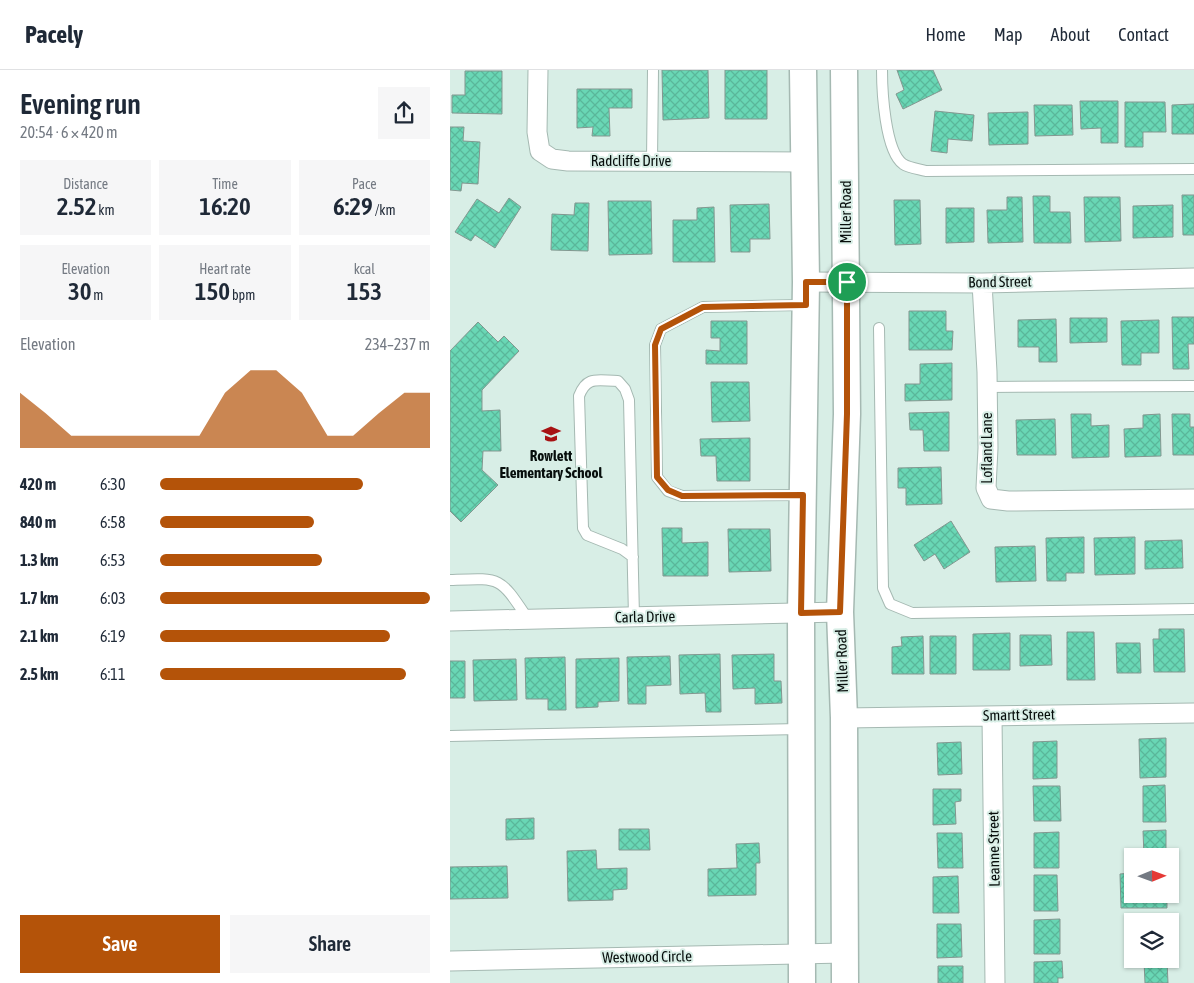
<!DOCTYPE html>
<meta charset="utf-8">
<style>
:root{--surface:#fff;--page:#f6f6f7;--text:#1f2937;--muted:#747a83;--line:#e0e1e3;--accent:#b45309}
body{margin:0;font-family:"Asap Condensed",sans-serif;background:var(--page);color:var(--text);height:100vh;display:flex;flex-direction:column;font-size:19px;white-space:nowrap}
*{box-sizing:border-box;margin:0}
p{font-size:16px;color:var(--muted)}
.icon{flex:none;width:28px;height:28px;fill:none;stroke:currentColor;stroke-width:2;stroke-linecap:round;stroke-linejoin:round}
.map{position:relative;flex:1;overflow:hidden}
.details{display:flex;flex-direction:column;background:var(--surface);width:450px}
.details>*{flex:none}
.needle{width:32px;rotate:89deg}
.fabs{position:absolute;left:674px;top:778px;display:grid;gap:10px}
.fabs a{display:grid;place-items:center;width:55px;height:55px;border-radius:0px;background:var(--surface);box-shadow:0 1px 4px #0004;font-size:25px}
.pin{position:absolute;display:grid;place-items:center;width:42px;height:42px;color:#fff;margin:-21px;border:2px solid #fff;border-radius:50%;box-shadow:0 1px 5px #0007}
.round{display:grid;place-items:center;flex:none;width:52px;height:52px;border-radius:0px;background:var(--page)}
.head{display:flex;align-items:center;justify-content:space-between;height:85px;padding:0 20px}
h1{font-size:28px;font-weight:600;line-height:38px}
.metrics{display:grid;grid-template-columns:repeat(3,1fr);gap:8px;height:85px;padding:5px 20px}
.metrics div{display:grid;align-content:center;border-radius:0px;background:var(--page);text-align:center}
.metrics b{font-size:25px;font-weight:600}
.metrics small{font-size:14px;font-weight:400}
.metrics p{font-size:14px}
.chart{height:140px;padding:10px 20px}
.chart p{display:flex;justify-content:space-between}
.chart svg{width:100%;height:90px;margin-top:5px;fill:var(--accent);opacity:.7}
.cta{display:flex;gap:10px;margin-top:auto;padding:10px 20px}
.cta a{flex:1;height:58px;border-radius:0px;background:var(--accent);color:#fff;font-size:20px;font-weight:600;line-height:58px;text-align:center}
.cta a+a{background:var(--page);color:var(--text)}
ul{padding:0 20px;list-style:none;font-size:16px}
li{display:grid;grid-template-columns:80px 60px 1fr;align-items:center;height:38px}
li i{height:12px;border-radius:6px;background:var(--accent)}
header{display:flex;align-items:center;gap:30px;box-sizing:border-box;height:70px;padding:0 25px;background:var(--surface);border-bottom:1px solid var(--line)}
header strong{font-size:24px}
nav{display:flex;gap:28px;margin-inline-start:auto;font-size:18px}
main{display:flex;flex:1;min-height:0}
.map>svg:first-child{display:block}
.building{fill:url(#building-cross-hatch);stroke:#839790}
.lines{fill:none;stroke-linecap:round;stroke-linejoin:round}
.service-casing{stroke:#a5b9b2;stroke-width:12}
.minor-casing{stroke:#a5b9b2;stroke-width:21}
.secondary-casing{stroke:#a5b9b2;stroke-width:29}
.service{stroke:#fff;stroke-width:10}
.minor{stroke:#fff;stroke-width:19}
.secondary{stroke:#fff;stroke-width:26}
.route-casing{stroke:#fff;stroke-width:10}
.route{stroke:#b45309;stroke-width:6}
.labels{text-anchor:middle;stroke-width:4;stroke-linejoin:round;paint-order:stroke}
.street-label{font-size:15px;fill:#070e0c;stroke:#d8eee6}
.poi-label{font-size:15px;font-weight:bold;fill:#070e0c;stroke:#d8eee6}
</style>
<header>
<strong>Pacely</strong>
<nav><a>Home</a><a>Map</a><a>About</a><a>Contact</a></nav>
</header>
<main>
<section class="details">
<div class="head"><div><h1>Evening run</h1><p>20:54 · 6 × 420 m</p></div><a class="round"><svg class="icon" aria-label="share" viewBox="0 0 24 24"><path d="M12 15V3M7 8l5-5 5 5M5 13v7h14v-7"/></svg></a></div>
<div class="metrics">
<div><p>Distance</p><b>2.52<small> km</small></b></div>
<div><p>Time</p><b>16:20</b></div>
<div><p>Pace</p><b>6:29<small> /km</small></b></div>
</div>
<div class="metrics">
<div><p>Elevation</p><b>30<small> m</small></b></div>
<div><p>Heart rate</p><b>150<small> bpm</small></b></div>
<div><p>kcal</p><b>153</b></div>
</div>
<div class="chart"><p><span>Elevation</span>234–237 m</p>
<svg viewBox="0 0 160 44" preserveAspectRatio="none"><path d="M0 44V17L10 27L20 38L30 38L40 38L50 38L60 38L70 38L80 17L90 6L100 6L110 17L120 38L130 38L140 27L150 17L160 17V44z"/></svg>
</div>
<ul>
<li><b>420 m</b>6:30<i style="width:75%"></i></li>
<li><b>840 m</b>6:58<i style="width:57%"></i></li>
<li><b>1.3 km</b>6:53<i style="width:60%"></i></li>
<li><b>1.7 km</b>6:03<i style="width:100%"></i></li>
<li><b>2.1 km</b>6:19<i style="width:85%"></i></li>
<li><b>2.5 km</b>6:11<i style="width:91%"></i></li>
</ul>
<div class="cta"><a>Save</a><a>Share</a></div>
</section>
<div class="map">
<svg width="744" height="913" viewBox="0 0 744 913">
<defs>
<pattern id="building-cross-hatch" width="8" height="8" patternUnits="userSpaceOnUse" patternTransform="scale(1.25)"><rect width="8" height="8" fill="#69d7b5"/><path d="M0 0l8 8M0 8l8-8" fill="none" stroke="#5ab79a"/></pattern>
</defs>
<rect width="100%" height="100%" fill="#d8eee6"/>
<path class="building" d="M212 0H258L259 48 213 50Z
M275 0H317V49H275Z
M447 0H483L492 20 453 39 446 24 454 20Z
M15 1H52V44L2 43V25H15Z
M127 19H182V38H159L160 66H142L143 57 127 58Z
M630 31H668V73H651V58L631 59Z
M675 32H715L716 62H693V77H675Z
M744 34V64H722V35Z
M584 35H622L623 65 585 66Z
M485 41 524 45 522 71 498 69 497 83 481 81Z
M578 42V74L539 75 538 43Z
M0 57H14L13 71 30 72 28 114 12 113 11 121 0 120Z
M732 125H744V165H733Z
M583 126H600V142H620L621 173H584Z
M557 127H572L573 172 538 173 537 140H557Z
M634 127H670L671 171 635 172Z
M59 128 71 137 45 178 25 165 21 171 5 162 27 129 49 143Z
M444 130H470L471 174 445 175Z
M158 131H201L202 184 159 185Z
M125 133H139L138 181 101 180 102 144 124 145Z
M319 134 320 169H300V182H281L280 135Z
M723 135V167L683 168V136Z
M264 137 265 192H223V150H247V138Z
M496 138H524V172L496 173Z
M459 241H496V261H503L502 280H459Z
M722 247H744V274H738L739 299H723Z
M620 248H657V272L620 273Z
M606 249 607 292H589V277H568V250Z
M709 250V283H691V295H672L671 251Z
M261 251H297V294H256V280L270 281V268H261Z
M28 252 48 272 54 266 69 281 32 320V341L50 340 51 381H33L32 400 48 415 11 452 0 441V281Z
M502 293V330L455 331V314H470V294Z
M261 312H299L300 351 262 352Z
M499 342V381H474L473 360H460L459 343Z
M621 344H641V356L659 355V387L622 388Z
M710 344 711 386 675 387 674 359 693 358V345Z
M722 344H740V357H744V385H723Z
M605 349 606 385H567L566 350Z
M300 368V411H267L266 386H251L250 369Z
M491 397 492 434 456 435V418H448V398Z
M501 451 520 482 494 499 485 484 474 491 464 475Z
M212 458H232V473L258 472V506H213Z
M278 459H320L321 501 279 502Z
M634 467V503H616V511H597L596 468Z
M685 467V504L645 505 644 468Z
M732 470 733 498 695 499V471Z
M585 476 586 511 546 512 545 477Z
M709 559H734L735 602H704L703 569H709Z
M617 562H644L645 610H617Z
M560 563V600H523V564Z
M570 565H601L602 595 570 596Z
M473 566 474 604H442V577L452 576 451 567Z
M480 566H506V604H480Z
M666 573H690L691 603H667Z
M270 584 271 642H256L255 623 230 624 229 585Z
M324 584V611H331L332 633 305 634V618L283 619 282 585Z
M220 586 221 615 196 616V634H178L177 587Z
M115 587 116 640H98V629H76L75 588Z
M169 588V631L148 632V637L126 638V589Z
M66 589 67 630 24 631 23 590Z
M0 591H15V628H0Z
M716 668V707L690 708 689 669Z
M607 671V708L583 709V672Z
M511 672 512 704 488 705 487 673Z
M715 715 716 752H693V716Z
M583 716H610L611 751H584Z
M483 719H511V731L505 732 506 754 483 755Z
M84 748V769L56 770V749Z
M169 759H199L200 780H169Z
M716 760V786H694L693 761Z
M609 762V798H584V763Z
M487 763H512L513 798H488Z
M309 773 310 793H306V825L258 826V799L287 798 286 774Z
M146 780 147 799 177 798V819L163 820V830L118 831 117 781Z
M57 796 58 828 0 829V797Z
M682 803V824H717V838H671L670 804Z
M584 805H607L608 841H584Z
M508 806 509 843H483V807Z
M717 847V851H694V848Z
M610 849V884H584V850Z
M487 854H511L512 887 487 888Z
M612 891 613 908H608V913H584V892Z
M694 891H717L718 913H695Z
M488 896H513V913H488Z"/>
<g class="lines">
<g class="service-casing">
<path id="service" d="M432 0C432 21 435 81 453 94 459 98 469 99 476 101L744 99
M202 91 203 0
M429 258 433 518 440 534 462 543 744 539
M537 317 744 316
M352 425 232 426 218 421 207 407 205 275 211 259 253 237 355 235
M183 487 172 479 137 465 133 458 129 326C137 305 148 311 168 311L175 319 179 330C180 402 183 475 184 547
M0 510C52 508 49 506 78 549
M0 666 350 659"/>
</g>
<g class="minor-casing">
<path id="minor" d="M88 0 87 62 90 81 102 89 118 91 355 92
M356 212 532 213 744 208
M532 213 537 302 538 378 536 418 541 429 558 431 744 429
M0 551 390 542
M542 646 545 913
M394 648 744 643
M0 891 394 883"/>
</g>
<g class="secondary-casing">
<path id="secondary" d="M394 0 397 344 390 542 394 648 395 913
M352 913 351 543 356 212 353 0"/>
</g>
<use href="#service" class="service"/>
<use href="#minor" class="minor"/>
<use href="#secondary" class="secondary"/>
</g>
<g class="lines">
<g class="route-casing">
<path id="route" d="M356 212H397V344L390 542 351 543 353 425 232 426 218 420 207 407 205 275 211 259 253 237 356 235Z"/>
</g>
<use href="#route" class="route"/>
</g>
<defs>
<g id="school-bare" transform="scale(1.5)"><path d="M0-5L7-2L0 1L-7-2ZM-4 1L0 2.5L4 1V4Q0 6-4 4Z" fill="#a71213" stroke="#d8eee6" stroke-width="2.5" paint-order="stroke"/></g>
</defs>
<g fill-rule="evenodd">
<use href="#school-bare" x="101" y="364"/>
</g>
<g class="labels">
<g class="street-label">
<text x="181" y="96">Radcliffe Drive</text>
<text transform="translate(396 142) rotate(-90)" y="5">Miller Road</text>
<text transform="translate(550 212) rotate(-1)" y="5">Bond Street</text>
<text transform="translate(537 378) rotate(-90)" y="5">Lofland Lane</text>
<text transform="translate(195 547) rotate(-1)" y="5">Carla Drive</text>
<text transform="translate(392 591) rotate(-92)" y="5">Miller Road</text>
<text transform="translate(569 645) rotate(-1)" y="5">Smartt Street</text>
<text transform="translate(544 779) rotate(-91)" y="5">Leanne Street</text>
<text transform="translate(197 887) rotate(-1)" y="5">Westwood Circle</text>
</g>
<g class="poi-label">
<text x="101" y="391">Rowlett<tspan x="101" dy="17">Elementary School</tspan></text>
</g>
</g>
</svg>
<div class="fabs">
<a><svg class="needle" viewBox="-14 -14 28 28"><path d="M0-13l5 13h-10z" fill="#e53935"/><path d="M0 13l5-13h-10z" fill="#747a83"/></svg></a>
<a><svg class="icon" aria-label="layers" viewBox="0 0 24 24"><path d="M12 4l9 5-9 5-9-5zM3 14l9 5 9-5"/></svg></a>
</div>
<div class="pin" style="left:397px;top:212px;background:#1e9e55"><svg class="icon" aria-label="arrive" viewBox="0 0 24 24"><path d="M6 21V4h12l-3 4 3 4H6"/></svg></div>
</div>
</main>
